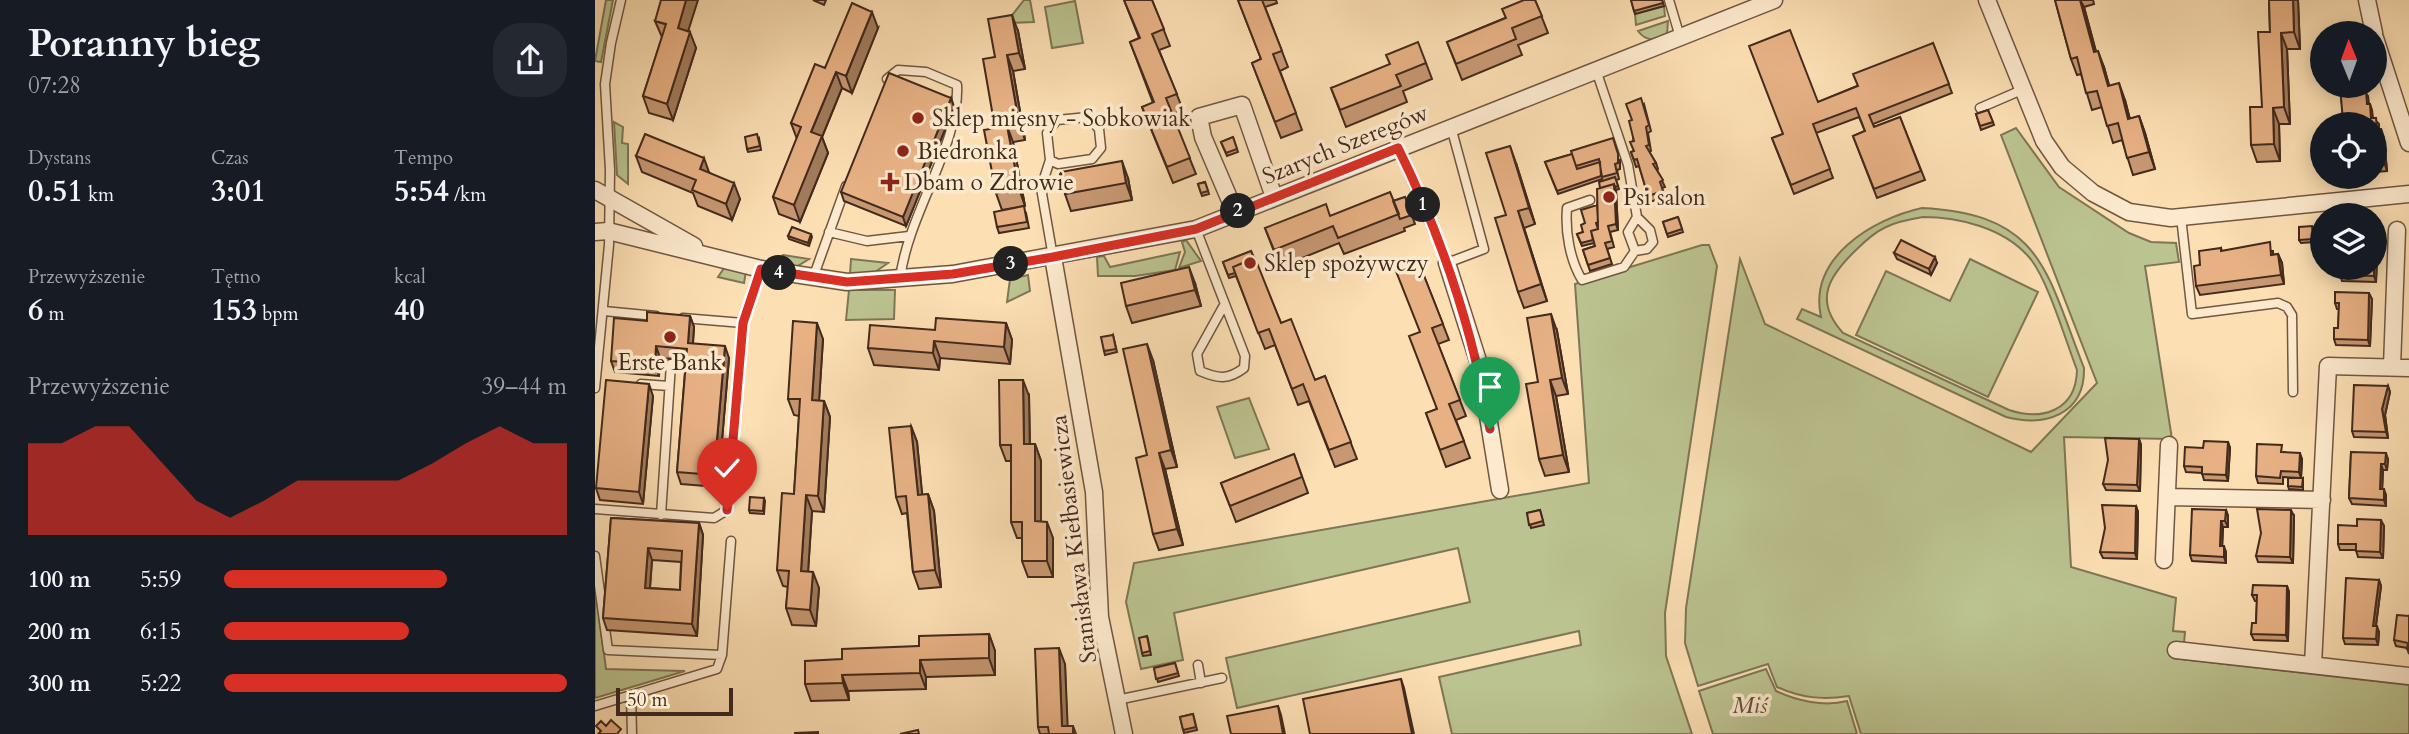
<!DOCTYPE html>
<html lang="pl">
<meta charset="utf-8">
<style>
:root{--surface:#171b24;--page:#242831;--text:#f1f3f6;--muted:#9ea1a6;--accent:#d93025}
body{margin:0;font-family:Cardo,serif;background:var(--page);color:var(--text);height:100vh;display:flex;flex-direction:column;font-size:26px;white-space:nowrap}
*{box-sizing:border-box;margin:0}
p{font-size:23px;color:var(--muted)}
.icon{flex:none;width:38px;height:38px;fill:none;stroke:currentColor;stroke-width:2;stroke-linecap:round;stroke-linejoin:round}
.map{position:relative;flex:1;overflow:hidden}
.details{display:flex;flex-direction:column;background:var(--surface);width:595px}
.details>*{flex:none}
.needle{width:46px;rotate:359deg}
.tools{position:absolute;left:1715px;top:21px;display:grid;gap:14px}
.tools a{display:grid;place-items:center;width:77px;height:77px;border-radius:50%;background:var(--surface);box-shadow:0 4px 18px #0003;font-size:35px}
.scale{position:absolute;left:21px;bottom:18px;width:117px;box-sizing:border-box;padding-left:7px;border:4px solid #422a1d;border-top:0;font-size:19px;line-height:24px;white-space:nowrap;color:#422a1d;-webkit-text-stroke:5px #fdeace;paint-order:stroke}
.pin{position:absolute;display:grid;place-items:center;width:60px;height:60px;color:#fff;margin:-72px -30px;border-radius:50% 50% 50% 0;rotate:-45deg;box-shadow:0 0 7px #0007}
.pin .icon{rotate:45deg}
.km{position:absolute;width:35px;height:35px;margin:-18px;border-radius:50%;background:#222;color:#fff;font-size:19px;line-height:35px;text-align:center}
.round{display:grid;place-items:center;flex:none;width:74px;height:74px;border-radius:28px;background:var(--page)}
.head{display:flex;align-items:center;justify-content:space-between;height:119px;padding:0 28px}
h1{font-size:38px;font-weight:700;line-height:52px}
.figures{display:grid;grid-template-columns:repeat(3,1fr);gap:10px;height:119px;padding:7px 28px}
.figures div{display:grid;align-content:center}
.figures b{font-size:30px;font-weight:700}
.figures small{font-size:19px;font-weight:400}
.figures p{font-size:19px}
.chart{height:196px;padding:14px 28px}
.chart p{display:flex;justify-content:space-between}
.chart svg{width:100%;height:126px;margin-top:7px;fill:var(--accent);opacity:.7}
ul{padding:0 28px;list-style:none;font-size:23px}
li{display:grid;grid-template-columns:112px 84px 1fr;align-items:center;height:52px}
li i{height:18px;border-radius:9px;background:var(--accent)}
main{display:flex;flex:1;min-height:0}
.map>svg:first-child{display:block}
.green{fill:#bbc390;stroke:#7e7656;stroke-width:2;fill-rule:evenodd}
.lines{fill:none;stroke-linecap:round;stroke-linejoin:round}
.lane-casing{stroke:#705742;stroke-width:11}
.street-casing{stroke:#705742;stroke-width:19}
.lane{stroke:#fdeace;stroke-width:8}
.street{stroke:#fdeace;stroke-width:16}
.wall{fill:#c79872;stroke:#422a1d;stroke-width:2;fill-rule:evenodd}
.shaded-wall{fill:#a27c5c;stroke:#422a1d;stroke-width:2}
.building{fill:#e7b184;stroke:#422a1d;stroke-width:2;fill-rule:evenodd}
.route-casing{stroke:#fff;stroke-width:14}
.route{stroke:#d93025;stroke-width:9}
.poi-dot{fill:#8f2418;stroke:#fdeace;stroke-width:2.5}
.labels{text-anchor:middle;stroke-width:7;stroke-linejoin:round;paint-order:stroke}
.poi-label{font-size:23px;fill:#422a1d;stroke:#fdeace;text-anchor:start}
.street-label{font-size:23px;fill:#422a1d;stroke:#fdeace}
.park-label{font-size:23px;font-style:italic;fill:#60503a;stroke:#fdeace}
</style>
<main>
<section class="details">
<div class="head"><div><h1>Poranny bieg</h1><p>07:28</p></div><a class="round"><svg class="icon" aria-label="share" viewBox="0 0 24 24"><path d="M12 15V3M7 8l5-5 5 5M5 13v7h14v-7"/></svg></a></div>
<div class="figures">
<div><p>Dystans</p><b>0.51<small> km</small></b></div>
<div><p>Czas</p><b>3:01</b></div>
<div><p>Tempo</p><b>5:54<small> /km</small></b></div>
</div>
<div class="figures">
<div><p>Przewyższenie</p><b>6<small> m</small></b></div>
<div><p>Tętno</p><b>153<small> bpm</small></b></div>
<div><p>kcal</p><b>40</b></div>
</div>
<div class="chart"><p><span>Przewyższenie</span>39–44 m</p>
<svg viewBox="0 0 160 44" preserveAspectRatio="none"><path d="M0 44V12L10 12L20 6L30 6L40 19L50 32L60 38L70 32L80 25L90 25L100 25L110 25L120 19L130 12L140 6L150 12L160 12V44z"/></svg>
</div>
<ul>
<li><b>100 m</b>5:59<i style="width:65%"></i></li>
<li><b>200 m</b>6:15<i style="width:54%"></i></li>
<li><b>300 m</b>5:22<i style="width:100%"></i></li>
</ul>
</section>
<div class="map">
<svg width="1814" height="734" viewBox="0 0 1814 734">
<rect width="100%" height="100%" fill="#fcdfb3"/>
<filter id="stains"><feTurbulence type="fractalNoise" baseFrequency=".00286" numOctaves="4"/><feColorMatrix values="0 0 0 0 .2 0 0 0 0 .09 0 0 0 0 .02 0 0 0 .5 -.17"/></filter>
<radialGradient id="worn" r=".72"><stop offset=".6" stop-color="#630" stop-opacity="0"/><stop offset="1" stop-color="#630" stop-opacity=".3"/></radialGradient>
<path class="green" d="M11 0H18L6 62 0 61Z
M429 0H435L439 22 411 23Z
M480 1 488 43 457 48 450 7Z
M1069 6 1070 16 1041 25 1040 14Z
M1073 21 1072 34C1061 40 1052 43 1043 31Z
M19 122 28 127 27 143 33 144V184L22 175Z
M1421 128 1464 187 1534 233 1556 242 1581 243 1584 262 1550 266 1577 439 1469 437 1476 567 1581 598 1578 631 1590 632 1589 643 1580 642 1578 658 1814 685V734H1266L1254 696C1227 700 1206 698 1182 687L1173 664 1103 686 1090 643 1091 608 1145 259 1170 324 1436 452 1502 383 1406 135Z
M1327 208C1448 214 1451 272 1489 368 1490 415 1450 427 1411 417L1202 319 1207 309 1226 317C1213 258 1277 219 1327 208ZM1328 217C1364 217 1408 228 1433 256 1452 276 1471 342 1482 370 1481 411 1447 421 1414 410L1248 333C1218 300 1234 276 1261 250 1270 241 1280 232 1291 227 1303 221 1316 219 1328 217Z
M591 240 606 261 584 268 590 252 587 242Z
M1107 245H1114L1122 266 1070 613 1071 656 1097 734H857L844 677 986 645 984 631 642 708 631 658 875 602 863 548 579 613 588 660 546 669 531 602 539 563 994 483 980 284Z
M585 252 580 270 540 276H503L502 257 509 256 515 267Z
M188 255 214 259 201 267 183 264Z
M256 259 293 263 280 272 255 274Z
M1375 259 1443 292 1393 397 1261 335 1291 271 1355 301Z
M129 268 151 271 149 283 123 277Z
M433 275 435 291 412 302 415 279Z
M254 290H300L299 319 251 320Z
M654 398 674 449 640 458 622 407Z
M0 587 11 669 90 671 0 698Z
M1171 669 1181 691C1202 701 1229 707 1252 701L1262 734H1118L1104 691Z"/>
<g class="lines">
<g class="lane-casing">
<path id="lane" d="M1074 0 1085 37
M1001 70 1033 165 1042 217 1055 230 1058 242 1052 249 1040 251 1033 232 1042 217
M292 79 303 70 331 72 362 85C365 145 313 213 305 279
M1385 108 1429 89
M803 148 852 263 889 249 856 127
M455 160 452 133 462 120 493 117 504 129 506 148 497 159 463 164 455 160 446 188 458 257
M995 200 972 208C970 232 975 260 987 280L1029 267 1040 251
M1586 217 1597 314 1683 303 1692 307 1697 315 1698 392
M601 229 650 356 649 368C633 380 624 379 605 371L602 354 628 307
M234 232 272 241 314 236
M218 278 251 186
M9 311 61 316
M88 318 148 323
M46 384 74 386
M0 388 14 245 15 170 10 84 16 43 26 0
M0 509 119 518 132 510 148 323 166 269
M66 515 76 364
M0 556 13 650 127 655
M603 665 606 683
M36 695 37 734
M522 700 627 678
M0 706 122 669 127 655 136 541"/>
</g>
<g class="street-casing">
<path id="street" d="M1392 0 1449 141 1467 167 1498 193 1534 212 1576 218 1814 194
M1772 0 1779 33
M1780 38 1814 143
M0 190 99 246
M640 212 608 137 604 117 647 105 679 197
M0 232 13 231 166 269 252 282 358 274 601 229 1179 0
M458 257 499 492 505 617 529 734
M852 263 885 367 905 490
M1797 367 1802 230
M1572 497 1727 500
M1569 560 1574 445
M1581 650 1814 676
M1718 665 1733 366 1814 368"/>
</g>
<use href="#lane" class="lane"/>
<use href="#street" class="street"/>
</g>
<path class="wall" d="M218 0H231L229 5Z
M529 0H557L575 46 564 50 588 110 577 115 601 174 578 183 547 107 558 103 535 42 544 38Z
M643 0H681L682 3 670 7 693 67 685 71 707 130 686 138 657 63 666 59Z
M940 0 953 33 923 45 927 55 867 80 852 42 910 18Z
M1036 0H1067L1069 6 1040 14Z
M1460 0H1498L1499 4 1489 7 1501 51 1509 67 1514 86 1530 100 1535 119 1544 116 1550 133 1560 169 1538 175 1527 140 1518 143 1507 107 1497 110 1486 74 1482 75 1476 59Z
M1674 0H1703L1705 49H1692L1695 124H1684L1685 161 1662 162 1656 145 1667 107 1675 32Z
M60 21 93 31 101 48 78 120 54 113 48 96 67 37Z
M283 28 257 93 247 88 227 137 233 153 205 222 184 214 178 197 202 139 196 123 230 68Z
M423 31 430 69 418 71 430 140 418 142 430 206 407 210 401 193 400 57Z
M1338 43 1357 93 1278 124 1279 127 1305 117 1330 180 1282 198 1258 136 1270 131 1264 117 1221 133 1238 178 1199 194 1177 138 1188 134 1223 102 1262 86Z
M831 63 837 79 808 91 812 102 751 127 736 88Z
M1745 86H1766L1768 90 1773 96 1774 104H1775L1777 110 1778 118 1784 124V129H1786L1789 138 1792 171 1780 172V124H1749Z
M356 98 359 107 311 226 249 201 246 192Z
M1049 104 1056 131 1053 133 1056 151 1054 152 1061 163 1063 169 1062 170 1070 187 1067 188 1070 197 1055 202 1044 166 1041 167 1036 152 1039 151 1037 120Z
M1393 110 1399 125 1386 130 1381 114Z
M638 137 643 152 632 156 626 142Z
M164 138 166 150 153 152 152 149Z
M977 154 1025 160V169L1022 170 1024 179 1021 180 1024 189 1021 190 1023 230 1015 232 1019 247 1012 249 1017 264 995 271 988 250 1000 246 999 243 987 246 982 234 988 232 990 223 1002 205 1007 179 963 194 950 162Z
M41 156 115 173 145 199 137 220 103 206 98 193 47 172Z
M921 163 940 224 929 228 952 301 929 308 923 292 911 215Z
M1732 177H1761L1733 179Z
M533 178 537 200 476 211 470 194Z
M610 182 614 194 607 196 603 184Z
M810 197 820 224 809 228 810 231 749 254 744 243 685 267 670 228 735 216 798 201Z
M431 213 434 228 404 233 402 227Z
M1083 217 1088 232 1073 237 1068 222Z
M1718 229 1719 242 1706 243 1704 240Z
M216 234 217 237 214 246 194 239 193 236Z
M1783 236 1781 282 1747 281 1745 275Z
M1626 248 1627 251H1678V255L1683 254 1687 263 1689 284 1605 295 1601 286 1605 265Z
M656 251 686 323 720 380 730 376 762 459 740 467 714 401 703 405 680 345 670 349 641 276 634 278 628 262Z
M1299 253 1342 263 1336 275 1302 259Z
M822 258 854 340 843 344 871 416 861 420 875 458 851 467 831 413 842 409 825 332Z
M600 283 606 306 537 323 531 306Z
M1777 299 1775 346 1741 345 1739 339 1743 328 1744 309H1742L1740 303Z
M95 316 99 327 98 344 134 358 123 487 86 484 82 472 91 360 65 358 64 376 20 372 16 361 52 321Z
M411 323 417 340 415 364 345 358 344 370 279 365 273 348 340 330Z
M962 331 973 394 961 396 974 472 950 476 944 459 943 382Z
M518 335 522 352 510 355 509 351Z
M228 339 224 401H229L235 417 229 512 217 511 213 572 224 588 221 626 197 625 191 608 193 587 188 586 182 570 199 494 204 416 199 415 193 399Z
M558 360 582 467 570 469 588 545 564 550 558 534 552 455Z
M1793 386 1795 392 1790 415 1793 438 1759 437 1757 431Z
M58 396 48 504 5 500 1 488Z
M434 396 435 444H440L446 461V521L458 538V577H433L427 561V538H422L416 522V461H411L405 445Z
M316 426 322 442 327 495 333 494 339 511 346 587 324 589 318 572 312 513 307 514 301 497Z
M1544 439 1546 445 1545 491 1511 490 1508 484Z
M1633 442 1635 448 1633 481 1609 480 1607 473 1591 472 1589 466 1608 448Z
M1689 452 1707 459 1706 478 1688 477V484L1663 483 1661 476Z
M1756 452 1793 459 1792 470H1788L1787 489 1791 495V506L1757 504 1754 498Z
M699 454 713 493 641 522 626 483Z
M1708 478V490L1694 489 1693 486Z
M169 498 170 501 169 514 155 513 154 510Z
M1541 506 1543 512 1542 559 1508 558 1505 552Z
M945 510 949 525 936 528 932 513Z
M1631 510 1633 516V527H1628L1627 546 1631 552V563L1597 561 1595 555Z
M1699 516 1698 563 1663 562 1661 556Z
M16 518 104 523 108 535 102 636 12 630 8 618ZM57 560 86 562 85 590 55 588Z
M1789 526 1788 558 1763 557 1761 550H1745L1743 544Z
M1784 580 1786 586 1781 626 1784 632 1783 645 1750 644 1748 638Z
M1692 586 1694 592 1693 641 1659 640 1656 634 1661 623 1662 601H1660L1657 595Z
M1814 616V654L1812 648 1801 646 1799 640Z
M394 634 400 651V675L331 677V689L253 691 254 700 216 701 210 684 247 659Z
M553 640 556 655 548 656 547 653Z
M580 663 584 676 563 682 559 668Z
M470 664 472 726H478L481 734H445L443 727Z
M598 714 602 730 589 733 585 717Z"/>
<path class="shaded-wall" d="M91 0H103L89 44 83 28Z
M1485 0 1489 7 1505 68 1499 52Z
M1698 0H1703L1705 49 1699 32Z
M277 12 283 28 257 93 251 76Z
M417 15 423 31 430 69 424 53Z
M95 32 101 48 78 120 72 104Z
M1686 33 1692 49 1695 124 1689 107Z
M1503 51 1509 67 1519 102 1513 86Z
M412 55 418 71 430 140 424 123Z
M241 72 247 88 227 137 233 153 205 222 199 205 216 132Z
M1524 83 1530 100 1539 136 1533 119Z
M356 98 359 107 311 226 308 217Z
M1678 108 1684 124 1685 161 1679 144Z
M1544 116 1550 133 1560 169 1554 152Z
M412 126 418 142 430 206 424 189Z
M1786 129 1789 138 1792 171 1789 162Z
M915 146 921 163 940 224 934 208Z
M109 158 115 175 105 169Z
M527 161 533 178 537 200 531 183Z
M139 183 145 199 137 220 131 204Z
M1019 184 1021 190 1023 230 1021 224Z
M923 211 929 228 952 301 946 284Z
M1780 230 1783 236 1781 282 1779 276Z
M1683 254 1687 263 1689 284 1686 275Z
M1340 257 1342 263 1336 275 1334 269Z
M594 267 600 283 606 306 600 290Z
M1774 293 1777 299 1775 346 1773 340Z
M956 314 962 331 973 394 967 378Z
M95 316 99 327 97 355 93 343Z
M222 323 228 339 223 417 217 400Z
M411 323 417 340 415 364 409 347Z
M339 341 345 358 344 370 338 353Z
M552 344 558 360 582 467 576 450Z
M61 346 65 358 64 376 60 364Z
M130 346 134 358 123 487 119 475Z
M428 380 434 396 435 461 429 444Z
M955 380 961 396 974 472 968 455Z
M54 384 58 396 48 504 44 492Z
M1793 386 1795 392 1790 415 1793 438 1791 432 1787 409Z
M229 401 235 417 229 512 223 496Z
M316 426 322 442 329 512 323 495Z
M1544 439 1546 445 1545 491 1542 485Z
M1633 442 1635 448 1633 481 1631 475Z
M440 444 446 461V538L440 521Z
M564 453 570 469 588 545 582 529Z
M1705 453 1707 459 1706 478 1704 472Z
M1791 453 1793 459 1792 470 1790 464Z
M1786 464 1788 470 1787 495 1785 489Z
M1789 489 1791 495V506L1789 500Z
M333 494 339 511 346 587 340 570Z
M211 495 217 511 212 588 206 571Z
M1541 506 1543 512 1542 559 1540 553Z
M1631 510 1633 516V527L1630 521Z
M1696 510 1699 516 1698 563 1695 557Z
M1786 520 1789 526 1788 558 1785 552Z
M1626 521 1628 527 1627 552 1625 546Z
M452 522 458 538V577L452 561Z
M104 523 108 535 102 636 97 624Z
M1629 546 1631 552V563L1629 557Z
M53 548 57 560 54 599 50 588Z
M218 572 224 588 221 626 215 610Z
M1784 580 1786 586 1780 632 1778 626Z
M1692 586 1694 592 1693 641 1691 635Z
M1782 626 1784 632 1783 645 1781 639Z
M394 634 400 651V675L394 658Z
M464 648 470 664 473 734 467 726Z
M325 660 331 677V689L325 673Z
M247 675 253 691 254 700 248 683Z
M806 679 809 688 819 734H817Z
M683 706 686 715 690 734H688Z"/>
<path class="building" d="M66 0H91L83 28 95 32 72 104 48 96 71 24 60 21Z
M529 0H557L569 29 557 34 582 94 571 98 595 158 572 167 547 107 559 102 535 42 545 38Z
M643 0H667L687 51 678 54 701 113 680 122 657 63 666 59Z
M929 0H940L947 16 917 28 921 39 861 64 852 42 911 18 907 9Z
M1036 0H1067L1068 3 1039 11Z
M1460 0H1485L1499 52 1503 51 1513 86 1524 83 1533 119 1544 116 1554 152 1532 158 1523 123 1512 126 1502 91 1491 93 1482 57 1476 59Z
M1674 0H1698L1699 32 1686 33 1689 107 1678 108 1679 144 1656 145 1655 107H1667L1663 32H1675Z
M257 3 277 12 251 76 241 72 216 132 227 136 199 205 178 197 206 127 196 123 220 64 230 68Z
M417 15 424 53 412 55 424 123 412 126 424 189 401 193 389 130 400 128 388 59 400 57 393 19Z
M1195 30 1223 102 1263 86 1258 74 1338 43 1354 84 1274 115 1279 127 1305 117 1326 171 1279 189 1258 136 1270 131 1261 108 1218 124 1235 169 1196 185 1177 138 1188 134 1154 46Z
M823 42 831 63 801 75 806 86 745 110 736 88 795 64 791 55Z
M294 73 356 98 308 217 246 192Z
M1745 86H1766L1767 90H1771L1772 104H1775L1776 118H1781L1782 129H1780V124H1752V120L1748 121Z
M1046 98 1054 125 1051 127 1054 145 1051 146 1061 163 1058 164 1068 180 1065 182 1068 191 1053 196 1042 159 1039 160 1036 152 1039 151 1035 142 1039 141 1034 121 1037 120 1031 104Z
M1393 110 1398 122 1385 126 1381 114Z
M1780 129H1786L1789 162 1780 163Z
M50 134 109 158 105 169 139 183 131 204 97 190 101 180 41 156Z
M162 134 165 146 152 149 150 137Z
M638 137 642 149 631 153 626 142Z
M1018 138 1023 154V163L1020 164 1022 173 1007 177 1004 159 981 166 976 151Z
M915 146 934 208 923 211 946 284 923 292 900 218 911 215 891 153Z
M977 154 982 169 1005 162 1006 176 962 191 950 162Z
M527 161 531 183 470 194 466 172Z
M1020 177 1023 186 1020 187 1019 184 1005 188 1004 182Z
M610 182 613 191 606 193 603 184Z
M1019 184 1021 224 1013 226 1017 241 1010 243 1015 258 993 265 988 250 1000 246 996 231 1003 229 1002 189Z
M795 192 804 214 743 238 738 226 679 250 670 228 731 204 735 216Z
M810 197 817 215 805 219 798 201Z
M1002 205 1003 222 1001 223 1003 229 996 231 998 240 986 243 982 234 988 232 986 225 990 223 986 210Z
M429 206 432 222 402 227 399 212Z
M1083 217 1087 229 1072 234 1068 222Z
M1717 226 1718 239 1704 240V227Z
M197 227 216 234 213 243 193 236Z
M1306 240 1340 257 1334 269 1299 253Z
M1675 242 1676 255 1683 254 1686 275 1601 286 1599 266 1605 265 1604 251 1626 248V251Z
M656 251 659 258 638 267 640 273 633 275 628 262Z
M660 258 686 323 696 319 720 380 730 376 756 442 734 450 708 384 697 389 674 329 663 333 638 267Z
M822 258 848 324 837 328 865 400 854 404 869 441 845 450 831 413 842 409 814 336 825 332 799 266Z
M594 267 600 290 531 306 526 283Z
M1745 268H1779V276L1745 275Z
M1740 292 1774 293 1773 340 1739 339V328H1743L1744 303H1740Z
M52 312 95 316 93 343 130 346 119 475 82 472 92 349 61 346 60 364 16 361 19 318 52 321Z
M956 314 967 378 955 380 968 455 944 459 931 384 943 382 932 318Z
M341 318 411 323 409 347 339 341 338 353 273 348 275 325 340 330Z
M198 321 222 323 217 400 229 401 223 496 211 495 206 571 218 572 215 610 191 608 194 571 182 570 187 493 199 494 205 399H193Z
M518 335 521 349 509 351 506 337Z
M552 344 576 450 564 453 582 529 558 534 541 458 552 455 528 349Z
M11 380 54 384 44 492 1 488Z
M404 380H428L429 444H440V521L452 522V561H427V522H416V445H405Z
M1759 385 1793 386 1787 409 1791 432 1757 431Z
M316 426 323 495 333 494 340 570 318 572 311 496 301 497 294 428Z
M1510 438 1544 439 1542 485 1508 484 1513 460Z
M1609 441 1633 442 1631 475 1607 474V467L1589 466 1590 447 1608 448Z
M1662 444 1687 445 1686 452 1705 453 1704 472 1686 471 1685 478 1661 476Z
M1756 452 1791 453 1790 464H1786L1785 489H1789V500L1754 498Z
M699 454 707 477 635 506 626 483Z
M1693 478H1708L1707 487 1693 486Z
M155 497 169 498 168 511 154 510Z
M1507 505 1541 506 1540 553 1505 552 1510 528Z
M1597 509 1631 510 1630 521H1626L1625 546H1629V557L1595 555Z
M1662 509 1696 510 1695 557 1661 556 1666 533Z
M945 510 948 521 934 525 932 513Z
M16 518 104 523 97 624 8 618ZM53 548 87 551 85 590 50 588Z
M1762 519 1786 520 1785 552 1761 551V544H1743V525L1762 526Z
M1751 578 1784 580 1778 626H1782L1781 639 1748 638Z
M1658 585 1692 586 1691 635 1656 634 1657 623H1661L1662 595H1657Z
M1802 615 1814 616V649H1812L1813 643 1799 640Z
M394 634V658L325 660V673L247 675 248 683 210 684V661L247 659V649L324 646V636Z
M552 636 555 651 547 653 544 638Z
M464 648 467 726H478V734H454L453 727H443L440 649Z
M580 663 583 673 561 679 559 668Z
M806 679 817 734H715L708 699Z
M683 706 688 734H636L632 716Z
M598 714 601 727 588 730 585 717Z
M16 720 26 729 22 734H3L6 731 1 726 6 721 11 726Z
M323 730 324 734H305Z
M223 732V734H200V733Z"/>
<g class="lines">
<g class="route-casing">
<path id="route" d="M132 510 148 323 166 269 252 282 358 274 458 257 601 229 803 148C847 237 878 331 895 429"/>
</g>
<use href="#route" class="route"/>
</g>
<g class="poi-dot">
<circle cx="323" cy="118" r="7"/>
<circle cx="308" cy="151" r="7"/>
<path d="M291.5 171.5h7v7h7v7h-7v7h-7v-7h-7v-7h7z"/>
<circle cx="1014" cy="197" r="7"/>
<circle cx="655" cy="263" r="7"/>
<circle cx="75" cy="337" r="7"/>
</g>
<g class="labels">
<g class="poi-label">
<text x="337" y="126">Sklep mięsny - Sobkowiak</text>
<text x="322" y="159">Biedronka</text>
<text x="309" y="190">Dbam o Zdrowie</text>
<text x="1028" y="205">Psi salon</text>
<text x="669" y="271">Sklep spożywczy</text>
<text x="75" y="370" text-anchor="middle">Erste Bank</text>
</g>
<g class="street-label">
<text transform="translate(750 144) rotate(-22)" y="8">Szarych Szeregów</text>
<text transform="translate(478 539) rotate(-97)" y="8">Stanisława Kiełbasiewicza</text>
</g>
<g class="park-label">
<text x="1155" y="713">Miś</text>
</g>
</g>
<rect width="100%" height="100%" filter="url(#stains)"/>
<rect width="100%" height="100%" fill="url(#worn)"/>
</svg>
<div class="tools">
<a><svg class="needle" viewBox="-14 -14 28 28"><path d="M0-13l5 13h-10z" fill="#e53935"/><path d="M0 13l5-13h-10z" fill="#9ea1a6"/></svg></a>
<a><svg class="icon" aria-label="locate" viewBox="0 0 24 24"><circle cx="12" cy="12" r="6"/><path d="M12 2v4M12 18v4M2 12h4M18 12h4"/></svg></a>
<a><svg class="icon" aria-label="layers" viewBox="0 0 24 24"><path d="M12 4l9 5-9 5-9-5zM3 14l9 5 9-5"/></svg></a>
</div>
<div class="scale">50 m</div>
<div class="pin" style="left:895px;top:429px;background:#1e9e55"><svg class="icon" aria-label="arrive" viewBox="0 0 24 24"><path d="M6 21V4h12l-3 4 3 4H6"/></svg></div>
<div class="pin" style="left:132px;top:510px;background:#d93025"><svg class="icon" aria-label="check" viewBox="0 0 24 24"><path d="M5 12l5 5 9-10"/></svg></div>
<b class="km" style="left:828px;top:205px">1</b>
<b class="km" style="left:643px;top:211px">2</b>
<b class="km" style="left:416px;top:264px">3</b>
<b class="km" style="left:184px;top:273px">4</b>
</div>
</main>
